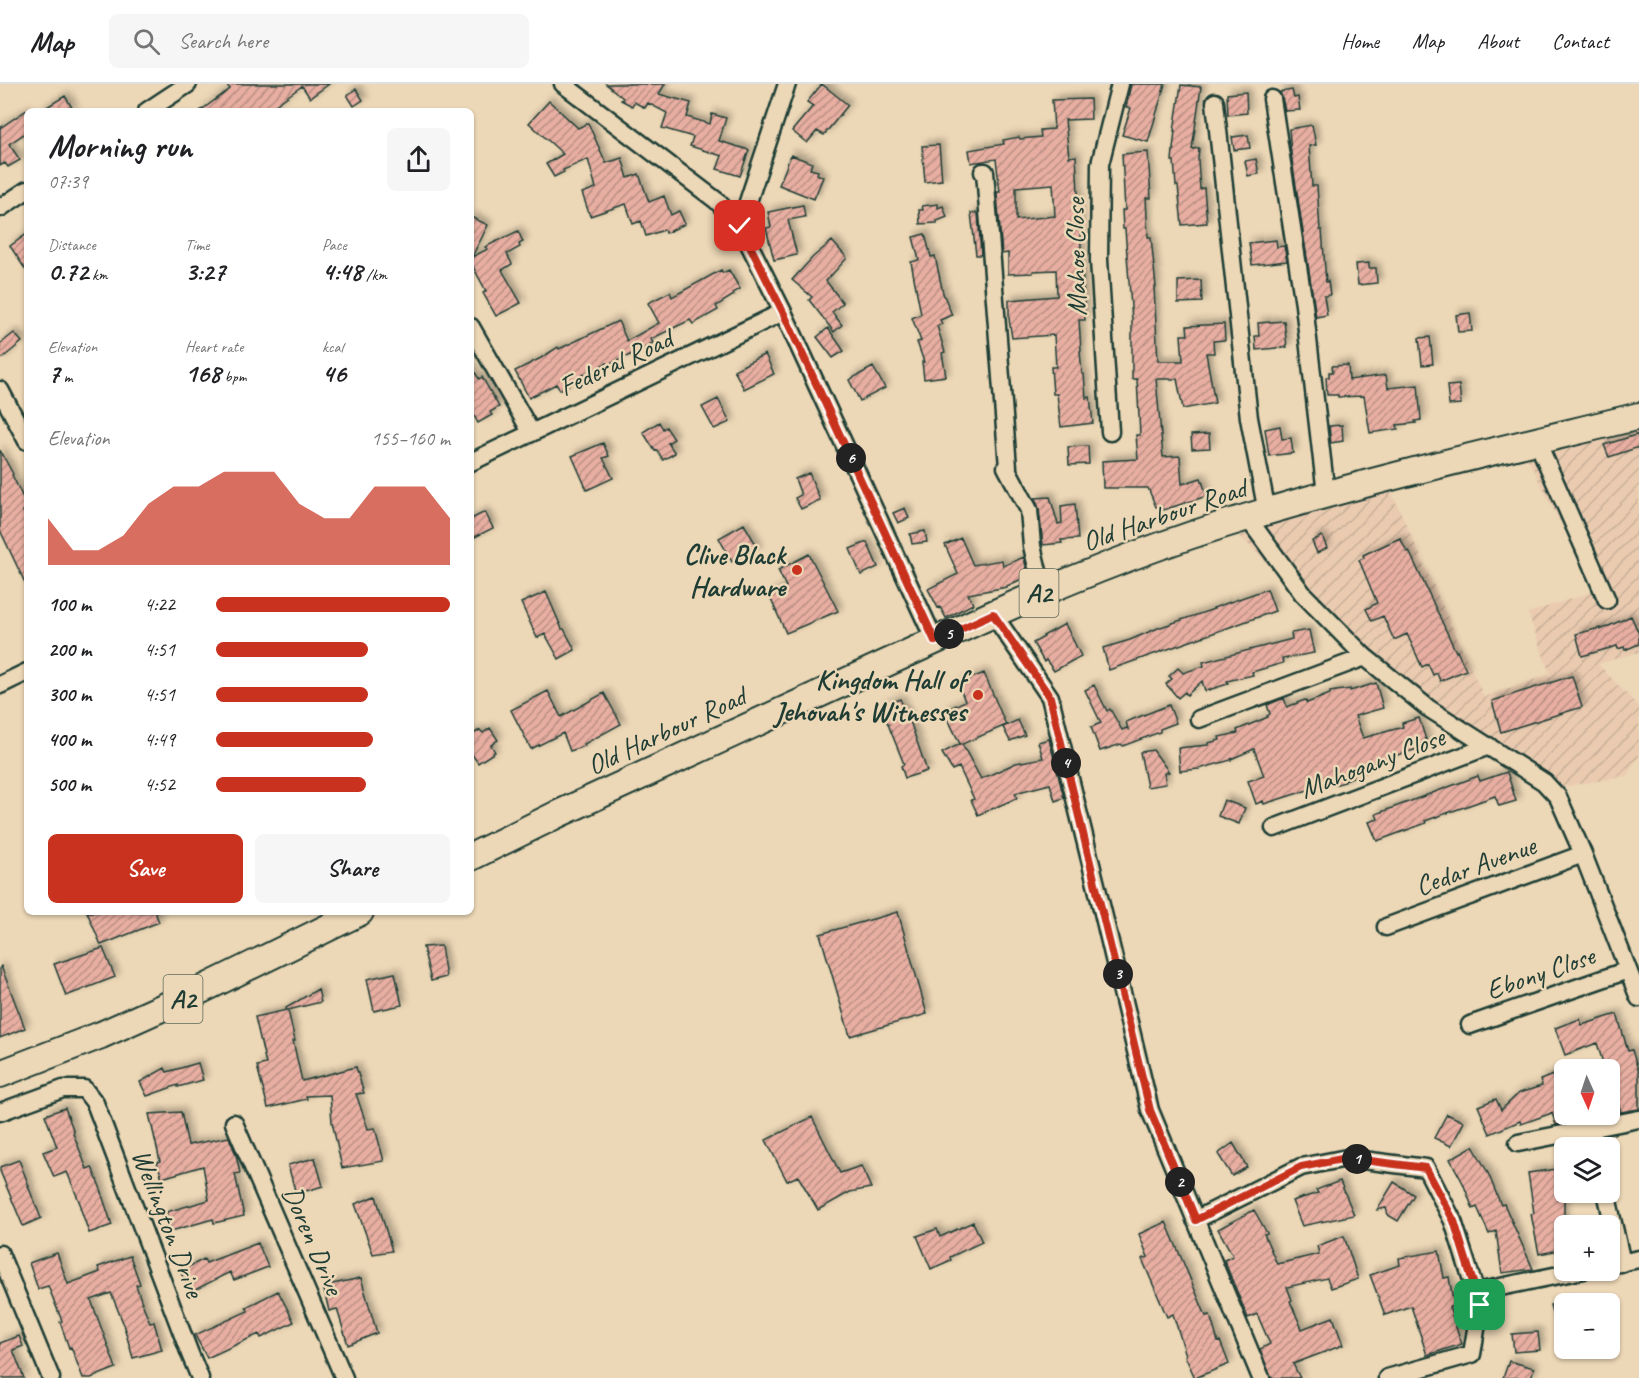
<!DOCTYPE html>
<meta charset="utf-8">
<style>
:root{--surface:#fff;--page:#f6f6f6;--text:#202124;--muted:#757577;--line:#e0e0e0;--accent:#c8321e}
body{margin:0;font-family:Caveat,sans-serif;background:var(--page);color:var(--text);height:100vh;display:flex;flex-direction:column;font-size:22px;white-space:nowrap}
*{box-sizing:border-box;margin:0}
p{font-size:20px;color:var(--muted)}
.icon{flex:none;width:33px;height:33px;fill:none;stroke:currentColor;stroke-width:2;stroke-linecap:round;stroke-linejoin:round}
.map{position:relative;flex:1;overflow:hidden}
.side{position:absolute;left:24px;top:24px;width:450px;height:807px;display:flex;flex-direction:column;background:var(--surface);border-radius:9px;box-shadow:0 2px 4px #0004}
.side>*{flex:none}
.needle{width:39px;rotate:177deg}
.controls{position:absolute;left:1554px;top:975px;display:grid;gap:12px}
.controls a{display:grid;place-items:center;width:66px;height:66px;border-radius:9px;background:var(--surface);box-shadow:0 2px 4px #0004;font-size:30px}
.pin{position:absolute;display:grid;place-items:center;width:51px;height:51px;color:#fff;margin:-26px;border-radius:12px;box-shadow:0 3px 9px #0006}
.km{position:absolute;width:30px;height:30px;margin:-15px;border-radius:50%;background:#222;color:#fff;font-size:16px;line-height:30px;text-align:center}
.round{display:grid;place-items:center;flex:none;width:63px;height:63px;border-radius:9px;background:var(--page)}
.summary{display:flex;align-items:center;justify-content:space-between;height:102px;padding:0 24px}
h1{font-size:33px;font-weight:700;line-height:45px}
.metrics{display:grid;grid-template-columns:repeat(3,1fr);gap:9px;height:102px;padding:6px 24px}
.metrics div{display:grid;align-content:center}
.metrics b{font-size:26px;font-weight:700}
.metrics small{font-size:16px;font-weight:400}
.metrics p{font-size:16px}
.chart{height:168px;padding:12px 24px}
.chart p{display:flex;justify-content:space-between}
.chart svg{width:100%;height:108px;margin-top:6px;fill:var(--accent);opacity:.7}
.primary-button{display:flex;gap:12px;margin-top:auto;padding:12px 24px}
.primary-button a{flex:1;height:69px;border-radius:9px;background:var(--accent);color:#fff;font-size:24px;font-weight:700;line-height:69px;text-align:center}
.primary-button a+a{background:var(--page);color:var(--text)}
ul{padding:0 24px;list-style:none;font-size:20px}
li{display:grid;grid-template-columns:96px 72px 1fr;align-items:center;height:45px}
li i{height:15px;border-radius:8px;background:var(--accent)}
header{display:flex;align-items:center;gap:36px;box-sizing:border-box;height:84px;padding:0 30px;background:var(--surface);border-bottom:2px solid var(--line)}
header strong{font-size:28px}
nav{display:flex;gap:33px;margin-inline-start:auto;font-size:21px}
.search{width:420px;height:54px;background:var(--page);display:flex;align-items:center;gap:15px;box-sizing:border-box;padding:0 21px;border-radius:9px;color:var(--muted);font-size:22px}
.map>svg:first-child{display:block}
.industrial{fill:url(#industrial-furrows)}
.building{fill:url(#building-hatch);stroke:#1f3d34;stroke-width:1.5;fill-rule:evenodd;filter:url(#shadow)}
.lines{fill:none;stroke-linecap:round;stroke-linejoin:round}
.minor-casing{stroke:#1f3d34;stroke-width:21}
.primary-casing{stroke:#1f3d34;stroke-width:30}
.minor{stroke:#ecd7b6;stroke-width:16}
.primary{stroke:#ecd7b6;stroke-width:26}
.route-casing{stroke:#fff;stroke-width:12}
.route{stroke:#c8321e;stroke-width:8}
.poi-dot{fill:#c8321e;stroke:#ecd7b6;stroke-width:2}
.labels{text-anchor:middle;stroke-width:5;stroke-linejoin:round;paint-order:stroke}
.shield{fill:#ecd7b6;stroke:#5c6b5b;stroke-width:1.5}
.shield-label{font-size:27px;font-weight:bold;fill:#1f3d34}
.street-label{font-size:28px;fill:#1f3d34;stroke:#ecd7b6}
.poi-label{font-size:28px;font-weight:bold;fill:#1f3d34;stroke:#ecd7b6;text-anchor:end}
</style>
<header>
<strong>Map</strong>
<div class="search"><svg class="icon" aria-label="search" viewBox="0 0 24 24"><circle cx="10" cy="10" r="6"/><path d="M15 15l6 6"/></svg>Search here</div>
<nav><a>Home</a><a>Map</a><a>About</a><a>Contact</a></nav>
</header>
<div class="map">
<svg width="1639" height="1294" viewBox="0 0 1639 1294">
<defs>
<pattern id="industrial-furrows" width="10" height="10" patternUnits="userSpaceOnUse" patternTransform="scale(1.5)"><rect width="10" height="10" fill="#eacbb0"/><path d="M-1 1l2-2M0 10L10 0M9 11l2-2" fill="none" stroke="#c8af98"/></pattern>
<pattern id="building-hatch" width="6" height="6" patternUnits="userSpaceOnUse" patternTransform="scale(1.5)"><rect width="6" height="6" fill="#e7aea1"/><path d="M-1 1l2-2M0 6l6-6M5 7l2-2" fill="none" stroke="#bb8f84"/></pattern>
<filter id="shadow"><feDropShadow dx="4" dy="-4" stdDeviation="3" flood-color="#0004"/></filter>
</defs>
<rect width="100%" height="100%" fill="#ecd7b6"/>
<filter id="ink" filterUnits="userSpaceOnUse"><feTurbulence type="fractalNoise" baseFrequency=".0167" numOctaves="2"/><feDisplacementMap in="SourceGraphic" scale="12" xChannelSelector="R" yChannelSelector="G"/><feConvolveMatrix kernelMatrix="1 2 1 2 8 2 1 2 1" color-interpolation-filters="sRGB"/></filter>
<g filter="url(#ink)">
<path class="industrial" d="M1639 341V568L1598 580 1639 623V672L1626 692 1546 706 1411 620 1237 449 1391 407 1484 613 1550 590 1528 529 1595 507 1527 373Z"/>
<path class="building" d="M226 0H329L310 14 302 2 267 27H200L230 5Z
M606 0H665L659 10 691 19 687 33 710 40 712 30 726 34 719 57 749 66 740 92 717 85 722 72 690 62 693 53 662 44 667 29 648 19 645 24 634 18 632 22 621 16 623 14Z
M822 0 848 21 824 51 817 47 807 59 792 47 813 22 807 18Z
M1131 0H1165L1148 58 1122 51 1131 24 1126 23Z
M1181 1 1201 3 1192 65 1199 64 1198 76 1200 105 1204 104 1207 139 1182 141 1178 102H1176L1174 77H1172L1173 66H1175L1173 65 1175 47H1174Z
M356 5 363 16 354 22 347 11Z
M1292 6 1294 14 1298 13 1300 26 1285 27 1282 13 1280 8Z
M1246 8 1247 29 1228 31 1227 10Z
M65 12 74 27H40Z
M1090 15 1091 35 1065 36 1069 73 1076 72 1085 236H1079L1081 267H1080L1082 290H1084L1086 314 1090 313 1093 339 1061 343 1057 310H1053L1051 283H1056L1054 251 1012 254 1009 235V216L1057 212 1056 186 1033 187V189L1008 190V169L1002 170 997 111V108H1000L996 75 971 79 969 66 1004 60 1003 56 1019 53 1020 55 1041 53 1040 46 1054 45 1052 16ZM1053 100 1055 132 1016 136V103Z
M549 17 578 44 588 39 606 79 622 74 628 94 639 90 649 118 664 112 671 131 679 127 685 140 666 149 664 146 646 152 641 137 633 140 626 120 590 132 582 109 596 104 588 75 563 86 564 88 554 93 546 80 563 70 529 39Z
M27 26V48L9 60 20 76 8 83 5 79 0 82V44Z
M1312 41 1316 61 1309 62 1312 102H1317L1320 146H1322L1326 198 1328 197 1330 211 1324 212 1327 231 1316 233 1291 69 1289 45Z
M1248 51 1250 64 1234 66 1232 53Z
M939 61 942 96 925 98 922 62Z
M1148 68 1151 114H1146L1148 153H1151L1156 203H1154L1158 277H1183L1181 251H1188L1187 242 1224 240 1225 256 1213 257 1214 269H1206L1215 319 1183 325 1177 295H1156L1163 373 1180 372 1182 400 1201 394 1207 412 1163 426 1161 422 1156 423 1148 404H1103L1102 377 1138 375 1136 351H1140L1137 295H1132V236L1125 145H1123L1122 126H1125L1122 70Z
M791 71 812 79 810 85 818 87 817 90 823 93 814 115 779 101Z
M1256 75 1259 90 1248 92 1245 77Z
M938 120V124L943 122 947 133 937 137V139L920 140 919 126H923L922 122Z
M803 121 805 133 788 136 797 171 774 176 766 144 771 143 768 128Z
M971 129H978L981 171H976Z
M471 133 488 141 472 173 488 165 485 163 518 147 523 158 519 160 520 163 507 170 512 180 502 186 521 219 496 232 483 209 486 207 471 179Z
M27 150V188L10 162Z
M925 150 931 173 935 172 943 209 952 231 940 236 942 240 937 242 945 268 942 269 946 292 924 295 922 278H924L917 258 921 257 912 234 921 230 911 178 919 176 913 153Z
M1276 156 1277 163 1284 162 1287 177 1252 181 1249 159Z
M832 157 847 174 826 197 843 219 832 228 842 241 834 248 809 216 812 213 792 196 813 173Z
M1369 179V184H1376L1377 199 1358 201 1356 180Z
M721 186 723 189 729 186 740 205 733 209 734 211 716 222 718 226 693 240 690 236 651 255 653 259 639 267 608 281 607 279 581 292 582 293 560 306 556 300 529 314 515 287 541 274 558 263 559 265 618 237 627 257 659 239 648 219 670 208 672 213Z
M1201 196 1202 218 1178 219V197Z
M1470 229 1472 247 1458 248 1456 231Z
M1284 237 1287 263 1256 266 1255 252H1259L1258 239Z
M828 244 844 267 833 274 817 253Z
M14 249 22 258 0 276V260Z
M1430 253 1433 280 1422 281 1419 254Z
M765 270 774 290 744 305 734 286Z
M1348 281 1349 296 1386 291 1388 304 1418 301 1421 336 1415 337 1416 339 1397 341 1398 345 1370 349 1364 312 1338 313V311H1327L1326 293H1329V288H1333L1332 282Z
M471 282 479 295 482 293 499 323 490 328 492 331 478 339 471 326Z
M873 283 885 304 860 317 849 296Z
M1459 301 1461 320 1449 321 1447 302Z
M718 315 730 338 714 345 702 323Z
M659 338 663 345 666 343 674 355 668 359 675 369 663 376 657 366 655 367 643 348Z
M1342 341 1343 357 1331 359 1329 342Z
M1280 342 1282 355 1291 354 1293 369 1269 372 1265 345Z
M1209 350 1210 364 1192 365 1191 351Z
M1639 350V363L1609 373 1604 361Z
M603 359 609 372 603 374 613 394 587 406 572 372Z
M1088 362 1089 380 1069 381 1068 363Z
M0 366 13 390 12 391 27 422V425L23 427 27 436V503L0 446Z
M809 389 820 416 801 425 795 414 801 411 795 395Z
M1050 413 1058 440 1062 439 1061 422 1075 420 1078 455 1061 456 1062 459 1043 461 1039 425 1035 414Z
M905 424 909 434 898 439 893 429Z
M485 428 493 444 471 455V435Z
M744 440 758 464 732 478 719 454Z
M925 447 927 458 912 460 910 450Z
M1322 452 1327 464 1317 469 1312 457Z
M961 454 973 481 1002 476 1003 482 1024 473 1028 492 1007 502V503L968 510 973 520 946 534 940 523 938 524 928 505 958 490 945 461Z
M1400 454 1407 468 1409 467 1456 568 1457 567 1466 586 1440 597 1437 589 1433 591 1428 580 1422 583 1407 550 1394 556 1383 532 1372 537 1366 525 1377 519 1359 476 1364 474 1363 471Z
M867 458 878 483 861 491 850 465Z
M809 470 838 527 786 549 769 511 786 503 778 486Z
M1267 505 1275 527 1109 586 1103 564 1130 556 1158 544 1214 525 1213 524Z
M546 508 562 545H564L575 566 559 575 545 550 537 554 521 519Z
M1631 532 1639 550V560L1625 566 1624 563 1618 565 1617 562 1582 572 1576 550 1600 544V546Z
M1065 540 1081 572 1054 587 1046 576 1044 578 1033 559 1044 553 1043 552Z
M1309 546 1314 569 1282 575 1283 579 1252 588 1253 591 1227 597 1228 600 1205 607 1202 597 1187 611 1185 608 1178 614 1166 600 1172 595 1169 592 1178 584 1183 589 1204 582 1203 578 1292 555 1291 549Z
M984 589 1006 641 962 660 981 695 1016 679 1043 674 1038 658 1049 655 1064 714 1055 717 1050 700 1015 709 1017 714 978 731 971 716 974 715 959 683 952 686 942 669 960 660 944 627 965 617 958 600Z
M1572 592 1582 623 1501 648 1492 617Z
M1376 599 1383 624 1355 632 1363 654 1403 643 1402 639 1419 634 1428 662 1363 681 1365 688 1345 696V698L1333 701 1332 697 1310 703 1311 705 1264 720 1263 717 1256 720 1248 697 1264 692 1254 665 1231 675V676L1199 685 1180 687 1178 664 1208 661V659L1220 656 1219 653 1238 649 1237 646 1268 633 1267 632 1270 630 1267 621 1284 614 1287 623 1305 616 1307 619 1330 610V608L1350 605V607Z
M1094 601 1107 627 1110 625 1122 646 1127 644 1128 645 1126 638 1169 621 1176 639 1160 645V648L1123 662 1121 660 1100 667 1091 643 1101 639 1085 606Z
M548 607 561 633 604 609 621 640 584 660 585 662 570 667 563 649 531 665 511 626Z
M900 615 910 637 927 687 905 694 901 682 904 680 881 623Z
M1018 636 1025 651 1010 657 1003 643Z
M490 644 498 656 491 661 495 668 478 679 471 669V651L480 646 483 649Z
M1153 666 1169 688 1164 689 1166 700 1147 703 1140 668Z
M1507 688 1516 717 1499 722 1495 712 1425 737 1426 739 1377 757 1369 738 1378 735 1376 730 1478 692 1480 697Z
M1224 716 1245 724 1239 740 1218 732Z
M87 828H155L159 838 101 861Z
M898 828 927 930 850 952 820 850Z
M441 862 446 893 431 897 423 863Z
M103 864 115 893 66 912 54 880Z
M1 882 25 944 0 954V883Z
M395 889 402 921 374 927 367 895Z
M318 905 321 918 288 926 295 957H293L302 997 356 983 364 1009 356 1010 368 1045 375 1044 384 1077 342 1084 332 1038 330 1011 306 1012 307 1015 268 1024 257 982 266 980 255 933 287 926 286 924Z
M1617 930 1628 967 1632 966 1639 989V1025L1621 1028 1610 993V986H1605L1597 959 1565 971 1555 944 1580 935 1582 941Z
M198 979 203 996 178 1003V1001L147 1012 140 998 165 984 167 988Z
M1564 987V1039L1556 1041 1552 1029 1521 1040 1520 1037 1490 1050 1478 1022 1496 1015 1501 1026 1519 1009 1542 1002 1540 996Z
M65 1024 74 1048 73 1049 87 1085 92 1083 102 1108H101L112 1141 89 1149 80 1123 81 1122 67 1088 54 1093 43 1068 57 1063 45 1031Z
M181 1028 188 1061 229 1053 236 1071 240 1089 235 1090 244 1132 214 1139 213 1135 171 1147 166 1128 209 1116 203 1082 162 1094 157 1078 160 1077 149 1030Z
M1447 1030 1464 1038 1451 1062 1434 1054Z
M812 1033 840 1089 861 1082 871 1104 850 1108 818 1126 798 1092 787 1097 766 1056Z
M1233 1059 1247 1083 1232 1092 1218 1070Z
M1473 1062 1488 1089 1501 1121 1504 1120 1533 1185 1502 1189 1496 1147 1489 1150 1477 1123 1473 1125 1463 1099 1450 1075Z
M315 1074 323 1102 296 1110 288 1081Z
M19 1076 29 1102H28L41 1134 23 1142 0 1087V1083Z
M1564 1084V1144L1556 1145 1560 1166 1539 1170 1531 1130 1534 1129 1528 1089Z
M1340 1097 1354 1131 1302 1142 1292 1117 1318 1109 1316 1106Z
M1394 1098 1414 1111 1398 1137 1388 1131 1386 1124 1377 1126Z
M376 1112 392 1167 373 1170 355 1120Z
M1254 1126 1267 1149 1264 1150 1277 1180 1319 1170 1317 1162 1344 1152 1358 1195 1331 1204 1327 1194 1287 1203 1292 1216 1290 1217 1302 1245 1333 1233 1343 1261 1293 1280 1300 1294H1271L1260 1265 1270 1260 1257 1230 1248 1234 1224 1176 1233 1172 1218 1145Z
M973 1138 982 1158 950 1173 951 1176 931 1185 917 1152 937 1145 940 1153Z
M1166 1138 1206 1232 1210 1231 1218 1258 1220 1257 1229 1280 1195 1294 1185 1272 1186 1271 1173 1230 1167 1233 1142 1175 1148 1173 1139 1150Z
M258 1159 268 1183 234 1196 230 1188 191 1208 180 1187 204 1175 206 1179Z
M1439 1167 1444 1194 1449 1193 1454 1222 1449 1223 1462 1260 1427 1271 1411 1222 1385 1231 1370 1191 1400 1181 1399 1174Z
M57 1169 68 1200 100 1188 98 1183 130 1172 140 1200 136 1201 141 1216 150 1239 154 1238 162 1266 133 1274 125 1246H126L111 1209 91 1216 116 1284 91 1294H83L71 1263 69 1264 60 1238 62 1237 48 1202 38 1205 29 1179Z
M361 1194 377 1249 348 1261 337 1225 329 1227 323 1202Z
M278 1207 294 1238 261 1254 259 1250 207 1274 195 1251 248 1227 246 1223Z
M1564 1217V1258L1561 1259 1550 1221Z
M1538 1248 1540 1266 1514 1268 1512 1250Z
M19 1252 23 1262 13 1266 24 1294H0V1259Z
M1509 1277 1534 1284 1531 1294H1503Z"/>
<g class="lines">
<g class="minor-casing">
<path id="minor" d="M563 0 717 117 740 142 783 228 935 557
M1272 15 1304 221 1326 410
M1215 18 1249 334 1267 428
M147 27 188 0
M983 88H985L1008 383H1006L1029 426 1032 462 1043 508
M0 124 27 106
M740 142 787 0
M471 243 531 348
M0 306 27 357
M1110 348 1099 176 1100 80 1120 0
M1537 357 1607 516
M471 378 783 228
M1247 433 1303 510 1365 573 1428 624 1544 698 1558 713 1583 770 1639 914
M993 530 1050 613 1104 833 1150 1026 1261 1294
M0 601 27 588
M1199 635 1365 573
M1274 744 1489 662
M1386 843 1583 770
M1470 941 1628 886
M0 1028 63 1005H84L95 1019 190 1270 200 1294
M234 1039 344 1294
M1591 1044 1596 1064
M1518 1059 1639 1035
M1606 1108 1622 1179
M1195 1136 1301 1083 1347 1074 1426 1084 1453 1137 1480 1221 1472 1270 1387 1294
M0 1170 51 1294
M1610 1181 1639 1175
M1476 1208 1583 1186"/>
</g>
<g class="primary-casing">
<path id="primary" d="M471 773 556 731 993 530C1075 493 1161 459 1248 433 1377 394 1508 364 1639 332
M0 990 101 951 199 907 360 828"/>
</g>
<use href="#minor" class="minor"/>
<use href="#primary" class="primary"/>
</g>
</g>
<g class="lines" filter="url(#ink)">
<g class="route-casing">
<path id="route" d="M740 142 783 228 935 557 993 530 1050 613 1150 1026 1196 1136 1301 1083 1347 1074 1426 1084 1454 1137 1480 1221"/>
</g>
<use href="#route" class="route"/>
</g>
<g class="poi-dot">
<circle cx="797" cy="486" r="6"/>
<circle cx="978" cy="611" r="6"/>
</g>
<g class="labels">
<g class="shield">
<rect x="1019.5" y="485" width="39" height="48" rx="4.5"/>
<rect x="163.5" y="891" width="39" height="48" rx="4.5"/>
</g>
<g class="shield-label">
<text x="1039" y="518">A2</text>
<text x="183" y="924">A2</text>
</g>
<g class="street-label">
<text transform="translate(1075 173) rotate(-91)" y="10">Mahoe Close</text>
<text transform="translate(615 278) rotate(-25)" y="10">Federal Road</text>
<text transform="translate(1164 430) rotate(-19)" y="10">Old Harbour Road</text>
<text transform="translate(666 646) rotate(-25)" y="10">Old Harbour Road</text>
<text transform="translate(1372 678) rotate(-21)" y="10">Mahogany Close</text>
<text transform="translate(1475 781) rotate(-20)" y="10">Cedar Avenue</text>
<text transform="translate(1540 888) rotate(-19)" y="10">Ebony Close</text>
<text transform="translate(169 1139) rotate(69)" y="10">Wellington Drive</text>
<text transform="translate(314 1156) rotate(67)" y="10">Doren Drive</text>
</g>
<g class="poi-label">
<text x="785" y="480">Clive Black<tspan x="785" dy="32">Hardware</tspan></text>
<text x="966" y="605">Kingdom Hall of<tspan x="966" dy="32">Jehovah's Witnesses</tspan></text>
</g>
</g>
</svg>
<div class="controls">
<a><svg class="needle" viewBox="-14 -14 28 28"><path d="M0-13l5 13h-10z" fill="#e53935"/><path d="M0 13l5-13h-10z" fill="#757577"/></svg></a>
<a><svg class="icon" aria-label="layers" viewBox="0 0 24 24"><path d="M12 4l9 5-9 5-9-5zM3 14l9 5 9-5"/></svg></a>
<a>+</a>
<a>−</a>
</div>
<div class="pin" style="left:1480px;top:1221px;background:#1e9e55"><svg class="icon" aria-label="arrive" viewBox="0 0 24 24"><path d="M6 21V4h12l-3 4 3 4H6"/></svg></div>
<div class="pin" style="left:740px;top:142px;background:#d93025"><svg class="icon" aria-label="check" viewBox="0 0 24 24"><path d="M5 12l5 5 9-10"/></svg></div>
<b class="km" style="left:1357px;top:1075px">1</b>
<b class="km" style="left:1180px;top:1098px">2</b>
<b class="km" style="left:1118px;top:890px">3</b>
<b class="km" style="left:1066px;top:679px">4</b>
<b class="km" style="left:949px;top:550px">5</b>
<b class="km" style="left:851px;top:374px">6</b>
<section class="side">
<div class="summary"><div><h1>Morning run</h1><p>07:39</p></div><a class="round"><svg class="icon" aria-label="share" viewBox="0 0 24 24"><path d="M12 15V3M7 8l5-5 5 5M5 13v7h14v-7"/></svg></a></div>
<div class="metrics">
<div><p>Distance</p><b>0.72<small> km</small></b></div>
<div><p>Time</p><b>3:27</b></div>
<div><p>Pace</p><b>4:48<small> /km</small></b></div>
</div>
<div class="metrics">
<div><p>Elevation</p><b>7<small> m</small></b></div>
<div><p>Heart rate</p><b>168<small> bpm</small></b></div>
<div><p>kcal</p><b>46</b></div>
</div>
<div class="chart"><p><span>Elevation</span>155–160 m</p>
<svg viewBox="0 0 160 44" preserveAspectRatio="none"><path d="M0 44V25L10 38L20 38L30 32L40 19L50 12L60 12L70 6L80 6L90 6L100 19L110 25L120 25L130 12L140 12L150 12L160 25V44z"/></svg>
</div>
<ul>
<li><b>100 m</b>4:22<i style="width:100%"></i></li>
<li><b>200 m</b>4:51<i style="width:65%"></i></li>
<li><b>300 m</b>4:51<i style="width:65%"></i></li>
<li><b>400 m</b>4:49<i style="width:67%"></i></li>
<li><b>500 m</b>4:52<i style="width:64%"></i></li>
</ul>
<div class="primary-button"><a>Save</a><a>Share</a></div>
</section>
</div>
